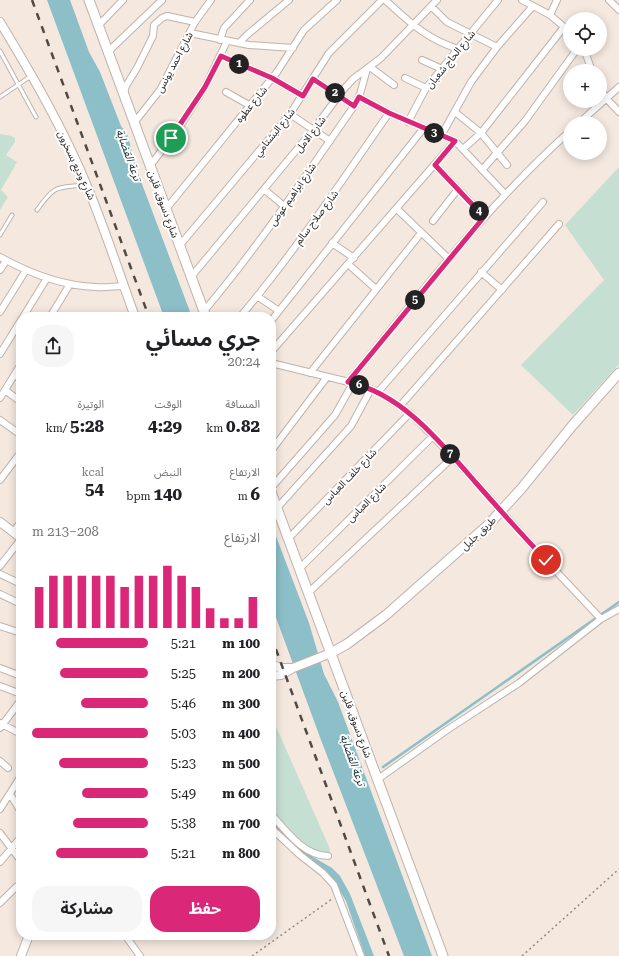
<!DOCTYPE html>
<html lang="ar">
<meta charset="utf-8">
<style>
:root{--surface:#fff;--page:#f6f6f6;--text:#202124;--muted:#757577;--accent:#db2777}
body{margin:0;font-family:"Roboto Serif","Noto Sans Arabic",serif;background:var(--page);color:var(--text);direction:rtl;height:100vh;display:flex;flex-direction:column;font-size:15px;white-space:nowrap}
*{box-sizing:border-box;margin:0}
p{font-size:13px;color:var(--muted)}
.icon{flex:none;width:22px;height:22px;fill:none;stroke:currentColor;stroke-width:2;stroke-linecap:round;stroke-linejoin:round}
.map{position:relative;flex:1;overflow:hidden;direction:ltr}
.side{position:absolute;left:16px;top:312px;width:260px;height:628px;display:flex;flex-direction:column;background:var(--surface);border-radius:16px;box-shadow:0 2px 10px #0003;direction:rtl}
.side>*{flex:none}
.fabs{position:absolute;left:563px;top:12px;display:grid;gap:8px}
.fabs a{display:grid;place-items:center;width:44px;height:44px;border-radius:50%;background:var(--surface);box-shadow:0 2px 10px #0003;font-size:20px}
.pin{position:absolute;display:grid;place-items:center;width:34px;height:34px;color:#fff;margin:-17px;border:2px solid #fff;border-radius:50%;box-shadow:0 1px 4px #0007}
.km{position:absolute;width:20px;height:20px;margin:-10px;border-radius:50%;background:#222;color:#fff;font-size:11px;line-height:20px;text-align:center}
.round{display:grid;place-items:center;flex:none;width:42px;height:42px;border-radius:16px;background:var(--page)}
.head{display:flex;align-items:center;justify-content:space-between;height:68px;padding:0 16px}
h1{font-size:22px;font-weight:700;line-height:30px}
.figures{display:grid;grid-template-columns:repeat(3,1fr);gap:6px;height:68px;padding:4px 16px}
.figures div{display:grid;align-content:center}
.figures b{font-size:17px;font-weight:700}
.figures small{font-size:11px;font-weight:400}
.figures p{font-size:11px}
.chart{height:112px;padding:8px 16px}
.chart p{display:flex;justify-content:space-between}
.chart svg{width:100%;height:72px;margin-top:4px;stroke:var(--accent);stroke-width:6}
.primary-button{display:flex;gap:8px;margin-top:auto;padding:8px 16px}
.primary-button a{flex:1;height:46px;border-radius:16px;background:var(--accent);color:#fff;font-size:16px;font-weight:700;line-height:46px;text-align:center}
.primary-button a+a{background:var(--page);color:var(--text)}
ul{padding:0 16px;list-style:none;font-size:13px}
li{display:grid;grid-template-columns:64px 48px 1fr;align-items:center;height:30px}
li i{height:10px;border-radius:5px;background:var(--accent)}
.map>svg:first-child{display:block}
.green{fill:#c5dfd2}
.water{fill:#8cbfc8}
.lines{fill:none;stroke-linecap:round;stroke-linejoin:round}
.stream{stroke:#8cbfc8;stroke-width:2.5}
.service-casing{stroke:#bfb3ab;stroke-width:5}
.minor-casing{stroke:#bfb3ab;stroke-width:8}
.tertiary-casing{stroke:#bfb3ab;stroke-width:10}
.secondary-casing{stroke:#bfb3ab;stroke-width:11}
.path{stroke:#938b84;stroke-width:1.5;stroke-dasharray:2 3;stroke-linecap:butt}
.service{stroke:#fff;stroke-width:3}
.minor{stroke:#fff;stroke-width:6}
.tertiary{stroke:#fff;stroke-width:8}
.secondary{stroke:#fff;stroke-width:9}
.rail{stroke:#504945;stroke-width:2.5;stroke-dasharray:7 7;stroke-linecap:butt}
.route-casing{stroke:#fff;stroke-width:8}
.route{stroke:#db2777;stroke-width:5}
.labels{text-anchor:middle;stroke-width:4;stroke-linejoin:round;paint-order:stroke}
.street-label{font-size:10px;fill:#25201d;stroke:#fff}
.water-label{font-size:11px;font-style:italic;fill:#122e32;stroke:#fff}
</style>
<div class="map">
<svg width="619" height="956" viewBox="0 0 619 956">
<rect width="100%" height="100%" fill="#f4e8df"/>
<path class="green" d="M0 134 11 136 15 138V142L6 155 17 162 1 190 8 197 0 210Z
M619 167V364L573 415 521 365 604 280 565 225Z
M271 715 330 849 329 855 309 850 271 813Z"/>
<path class="water" d="M47 0H70L89 52 100 72 121 126 128 136 136 168 192 317H164Z
M271 523 309 623 324 674 338 702 432 956H404L321 740 271 604Z
M271 819 313 857 332 868 340 876 350 894 374 956H365L346 901 332 878 297 851 271 825Z"/>
<g class="lines">
<path class="stream" d="M383 767 619 602"/>
<g class="service-casing">
<path id="service" d="M0 51 36 117
M0 97 31 76
M37 210C55 185 55 188 85 185
M0 235 12 215"/>
</g>
<g class="minor-casing">
<path id="minor" d="M385 0C411 23 425 38 458 49
M522 0 550 15 570 32
M609 0 619 10
M431 6 447 22 497 47
M550 15 557 0
M98 26 123 0
M190 33 249 45 293 48
M220 40 224 28 250 0
M239 43 248 34 289 0
M584 49 592 71
M108 53 113 47 162 0
M221 56 272 78 303 96
M422 60 442 69
M370 67 394 85
M405 78 426 88
M313 79 354 106
M600 89 606 98 619 112
M226 92 249 105
M124 93 126 86 137 68 153 36 154 25 162 18 167 16 195 22
M359 97 389 113 455 141 505 194
M455 112 481 133 507 165
M290 114 330 141
M408 122 426 88 498 0
M134 123 160 90 195 22 211 0
M579 123 619 87
M441 136 471 82 497 47 533 6
M463 149 481 133 564 27
M435 165 485 217
M150 166 180 126 205 87 227 41
M482 170 525 121 577 49
M265 190 284 206
M166 209 277 72 304 30 337 0
M397 209 449 259
M433 221 458 189
M332 243 354 258
M180 245 290 114 329 53 382 0
M0 257C29 273 62 286 96 287 105 288 115 286 124 286
M348 264 376 289
M0 270 6 261
M481 272 502 290
M191 277 313 130 343 90 353 79 381 58 437 0
M257 296 279 311
M204 311C259 246 306 175 354 106L360 94 367 69
M0 312 26 270
M23 317 47 278
M50 317 70 284
M240 317C294 253 341 182 389 113
M271 321 423 129
M271 352 455 141
M0 354 21 320
M271 363 353 383 371 389 378 392 410 413 453 457 538 552 601 619
M310 373 421 233
M15 374 21 381
M348 382C419 296 487 205 570 131
M5 390 21 402
M378 392 543 202
M0 398 21 364
M400 406 559 224
M0 420 21 435
M271 451 327 377
M0 480 21 452
M271 488 335 415 353 383
M277 508 351 426 371 389
M13 532 21 522
M288 539 410 413
M0 566 21 539
M299 569 433 436
M0 574 21 584
M308 593 453 457
M0 594 21 604
M0 626 21 633
M0 668 21 676
M0 686 21 694
M0 723 21 734
M0 728 21 700
M0 761 8 768
M378 779 447 730 519 683 601 619 619 609
M10 794 21 812
M0 809 21 776
M271 814C286 831 304 856 328 856
M271 828 300 855 323 873 334 885 361 956
M0 833 21 861
M0 862 21 837
M0 903 16 887
M125 935 140 956"/>
</g>
<g class="tertiary-casing">
<path id="tertiary" d="M0 22C32 75 63 128 87 186 105 229 119 273 135 317
M0 522 21 538
M271 665 283 668H292
M271 676 281 675 293 668 331 653
M21 956 29 935"/>
</g>
<g class="secondary-casing">
<path id="secondary" d="M89 0 206 317
M271 492 443 956
M331 653 347 644 386 615 489 524 521 489 572 426 619 373"/>
</g>
<path class="path" d="M252 956 332 899
M522 956 619 869"/>
<use href="#service" class="service"/>
<use href="#minor" class="minor"/>
<use href="#tertiary" class="tertiary"/>
<use href="#secondary" class="secondary"/>
<path class="rail" d="M32 0 149 317
M271 636 389 956"/>
</g>
<g class="lines">
<g class="route-casing">
<path id="route" d="M171 138 205 87 221 56 272 78 303 96 313 79 354 106 359 97 389 113 455 141 435 165 484 217 348 382C403 394 441 443 477 484 499 509 522 535 546 560"/>
</g>
<use href="#route" class="route"/>
</g>
<g class="labels">
<g class="street-label">
<text transform="translate(450 59) rotate(-51)" y="4">شارع الحاج شعبان</text>
<text transform="translate(174 62) rotate(-62)" y="4">شارع احمد يونس</text>
<text transform="translate(251 104) rotate(-51)" y="4">شارع عطوه</text>
<text transform="translate(274 132) rotate(-51)" y="4">شارع البشتامي</text>
<text transform="translate(310 134) rotate(-52)" y="4">شارع الامل</text>
<text transform="translate(77 165) rotate(65)" y="4">شارع وديع بسخرون</text>
<text transform="translate(292 194) rotate(-55)" y="4">شارع ابراهيم عوض</text>
<text transform="translate(164 204) rotate(70)" y="4">شارع دسوق, قلين</text>
<text transform="translate(316 217) rotate(-53)" y="4">شارع صلاح سالم</text>
<text transform="translate(349 476) rotate(-46)" y="4">شارع خلف العباس</text>
<text transform="translate(366 502) rotate(-45)" y="4">شارع العباس</text>
<text transform="translate(478 533) rotate(-43)" y="4">طريق جليل</text>
<text transform="translate(357 724) rotate(70)" y="4">شارع دسوق, قلين</text>
</g>
<g class="water-label">
<text transform="translate(129 155) rotate(70)" y="4">ترعة القضابة</text>
<text transform="translate(353 760) rotate(70)" y="4">ترعة القضابة</text>
</g>
</g>
</svg>
<div class="fabs">
<a><svg class="icon" aria-label="locate" viewBox="0 0 24 24"><circle cx="12" cy="12" r="6"/><path d="M12 2v4M12 18v4M2 12h4M18 12h4"/></svg></a>
<a>+</a>
<a>−</a>
</div>
<div class="pin" style="left:171px;top:138px;background:#1e9e55"><svg class="icon" aria-label="arrive" viewBox="0 0 24 24"><path d="M6 21V4h12l-3 4 3 4H6"/></svg></div>
<div class="pin" style="left:546px;top:560px;background:#d93025"><svg class="icon" aria-label="check" viewBox="0 0 24 24"><path d="M5 12l5 5 9-10"/></svg></div>
<b class="km" style="left:239px;top:64px">1</b>
<b class="km" style="left:335px;top:93px">2</b>
<b class="km" style="left:434px;top:133px">3</b>
<b class="km" style="left:479px;top:211px">4</b>
<b class="km" style="left:415px;top:300px">5</b>
<b class="km" style="left:359px;top:385px">6</b>
<b class="km" style="left:450px;top:454px">7</b>
<section class="side">
<div class="head"><div><h1>جري مسائي</h1><p>20:24</p></div><a class="round"><svg class="icon" aria-label="share" viewBox="0 0 24 24"><path d="M12 15V3M7 8l5-5 5 5M5 13v7h14v-7"/></svg></a></div>
<div class="figures">
<div><p>المسافة</p><b>0.82<small> km</small></b></div>
<div><p>الوقت</p><b>4:29</b></div>
<div><p>الوتيرة</p><b>5:28<small> /km</small></b></div>
</div>
<div class="figures">
<div><p>الارتفاع</p><b>6<small> m</small></b></div>
<div><p>النبض</p><b>140<small> bpm</small></b></div>
<div><p>kcal</p><b>54</b></div>
</div>
<div class="chart"><p><span>الارتفاع</span>208–213 m</p>
<svg viewBox="0 0 160 44" preserveAspectRatio="none"><path d="M5 44V19M15 44V12M25 44V12M35 44V12M45 44V12M55 44V12M65 44V19M75 44V12M85 44V12M95 44V6M105 44V12M115 44V19M125 44V32M135 44V38M145 44V38M155 44V25"/></svg>
</div>
<ul>
<li><b>100 m</b>5:21<i style="width:79%"></i></li>
<li><b>200 m</b>5:25<i style="width:76%"></i></li>
<li><b>300 m</b>5:46<i style="width:58%"></i></li>
<li><b>400 m</b>5:03<i style="width:100%"></i></li>
<li><b>500 m</b>5:23<i style="width:77%"></i></li>
<li><b>600 m</b>5:49<i style="width:57%"></i></li>
<li><b>700 m</b>5:38<i style="width:65%"></i></li>
<li><b>800 m</b>5:21<i style="width:79%"></i></li>
</ul>
<div class="primary-button"><a>حفظ</a><a>مشاركة</a></div>
</section>
</div>
